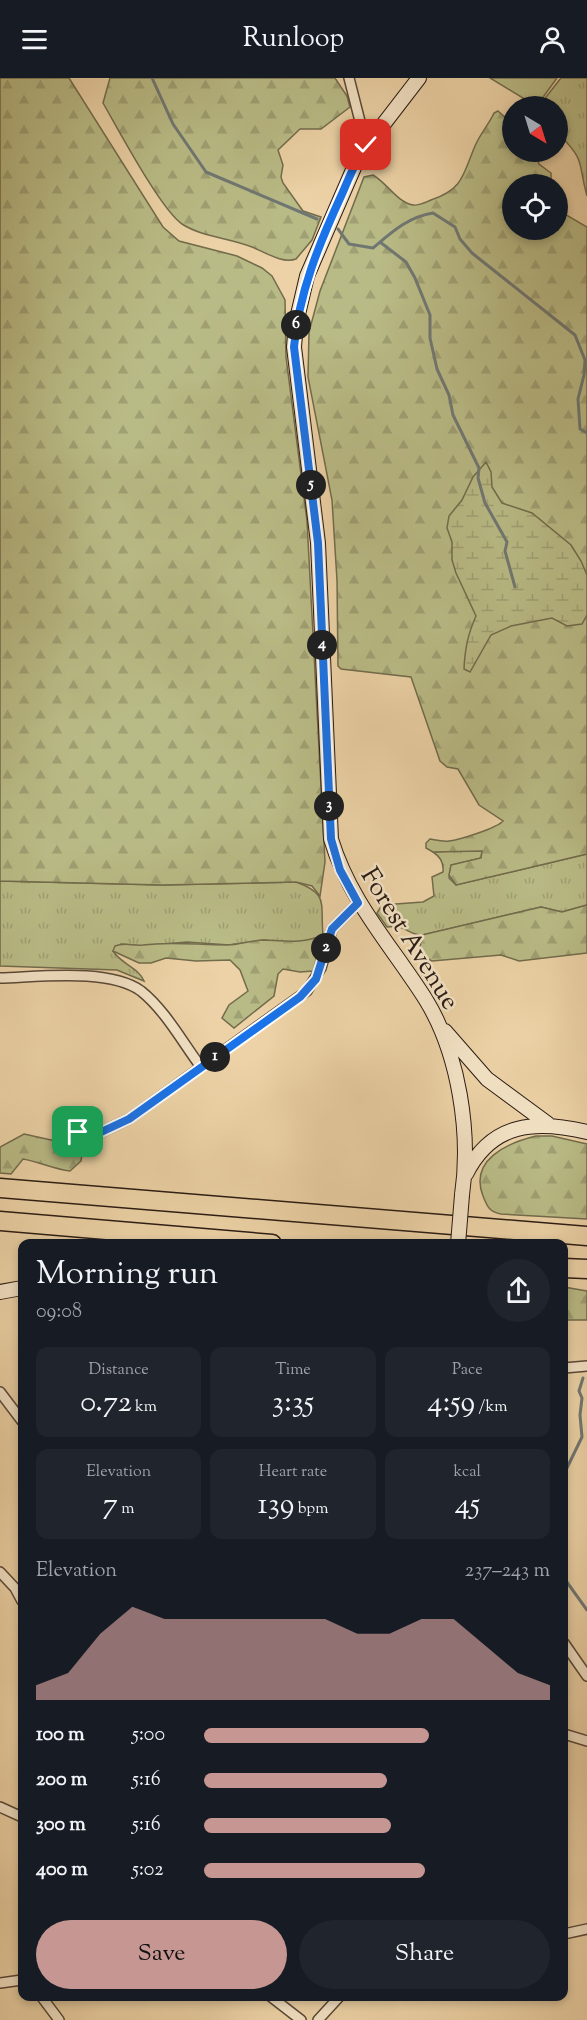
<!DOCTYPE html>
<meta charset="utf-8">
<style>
:root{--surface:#171b24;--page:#20242c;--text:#f1f3f6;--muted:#9ea1a6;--accent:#c59692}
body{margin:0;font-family:"Sorts Mill Goudy",serif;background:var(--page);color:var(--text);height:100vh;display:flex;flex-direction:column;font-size:22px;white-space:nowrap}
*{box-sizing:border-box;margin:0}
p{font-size:20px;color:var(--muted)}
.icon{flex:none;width:33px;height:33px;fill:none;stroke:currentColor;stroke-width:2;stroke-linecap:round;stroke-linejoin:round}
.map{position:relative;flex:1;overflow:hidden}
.sheet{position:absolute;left:18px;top:1161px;width:550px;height:762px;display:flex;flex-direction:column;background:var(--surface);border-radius:12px;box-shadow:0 3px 9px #0003}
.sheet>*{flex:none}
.needle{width:39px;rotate:142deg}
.tools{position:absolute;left:502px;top:18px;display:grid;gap:12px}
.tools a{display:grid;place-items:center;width:66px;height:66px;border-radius:50%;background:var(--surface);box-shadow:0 3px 9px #0003;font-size:30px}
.pin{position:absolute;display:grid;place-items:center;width:51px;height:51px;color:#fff;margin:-26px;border-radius:12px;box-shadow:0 3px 9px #0006}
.km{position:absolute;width:30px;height:30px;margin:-15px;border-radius:50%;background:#222;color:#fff;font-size:16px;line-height:30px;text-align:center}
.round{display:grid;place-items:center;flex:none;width:63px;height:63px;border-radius:32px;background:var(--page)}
.headline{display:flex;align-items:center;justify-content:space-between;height:102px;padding:0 18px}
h1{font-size:33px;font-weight:600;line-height:45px}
.metrics{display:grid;grid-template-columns:repeat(3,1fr);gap:9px;height:102px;padding:6px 18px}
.metrics div{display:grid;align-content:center;border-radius:12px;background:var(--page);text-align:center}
.metrics b{font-size:30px;font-weight:600}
.metrics small{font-size:16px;font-weight:400}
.metrics p{font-size:16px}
.chart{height:168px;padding:12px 18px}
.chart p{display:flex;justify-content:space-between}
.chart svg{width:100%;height:108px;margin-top:6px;fill:var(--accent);opacity:.7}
.primary-button{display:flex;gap:12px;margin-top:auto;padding:12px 18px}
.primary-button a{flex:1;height:69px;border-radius:36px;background:var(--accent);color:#111;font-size:24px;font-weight:600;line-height:69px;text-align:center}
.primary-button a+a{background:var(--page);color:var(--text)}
ul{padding:0 18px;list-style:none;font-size:20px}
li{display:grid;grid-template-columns:96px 72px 1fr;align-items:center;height:45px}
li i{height:15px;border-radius:8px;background:var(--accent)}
header{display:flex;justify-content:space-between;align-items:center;height:78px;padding:0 18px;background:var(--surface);font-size:27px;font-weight:600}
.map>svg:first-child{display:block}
.grass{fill:url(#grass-tufts);stroke:#726b4c;stroke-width:1.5}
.forest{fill:url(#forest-firs);stroke:#726b4c;stroke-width:1.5}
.wetland{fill:url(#wetland-marsh);stroke:#726b4c;stroke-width:1.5}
.park{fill:#b9bb86;stroke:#726b4c;stroke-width:1.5}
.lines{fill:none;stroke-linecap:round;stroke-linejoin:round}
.stream{stroke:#707773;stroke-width:3}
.street-casing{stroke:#5a4938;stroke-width:12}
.secondary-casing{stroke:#2a1b13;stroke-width:16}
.highway-casing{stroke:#2a1b13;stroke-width:21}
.street{stroke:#f3e2c5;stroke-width:9}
.secondary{stroke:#f3e2c5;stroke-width:14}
.highway{stroke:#ecd2a6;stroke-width:18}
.secondary-bridge-casing{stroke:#2a1b13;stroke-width:16;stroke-linecap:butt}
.secondary-bridge{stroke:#f3e2c5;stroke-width:14}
.route-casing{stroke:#fff;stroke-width:12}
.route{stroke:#1a73e8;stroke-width:8}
.labels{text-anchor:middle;stroke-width:5;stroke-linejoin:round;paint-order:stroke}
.street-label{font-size:26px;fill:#2a1b13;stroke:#f3e2c5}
</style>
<header><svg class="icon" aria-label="menu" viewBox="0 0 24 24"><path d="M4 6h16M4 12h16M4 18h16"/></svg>Runloop<svg class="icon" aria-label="person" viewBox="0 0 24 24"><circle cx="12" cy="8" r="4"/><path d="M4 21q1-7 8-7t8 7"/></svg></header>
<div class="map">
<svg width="587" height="1942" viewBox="0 0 587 1942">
<defs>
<pattern id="grass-tufts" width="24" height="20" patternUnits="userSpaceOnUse" patternTransform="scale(1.5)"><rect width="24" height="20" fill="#b9bb86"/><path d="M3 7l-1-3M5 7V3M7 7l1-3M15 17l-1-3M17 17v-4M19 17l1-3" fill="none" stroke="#9fa073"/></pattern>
<pattern id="forest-firs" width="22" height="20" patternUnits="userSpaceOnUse" patternTransform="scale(1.5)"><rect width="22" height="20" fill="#b9bb86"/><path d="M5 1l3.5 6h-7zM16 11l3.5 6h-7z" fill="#9fa073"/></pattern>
<pattern id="wetland-marsh" width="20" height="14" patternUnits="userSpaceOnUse" patternTransform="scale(1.5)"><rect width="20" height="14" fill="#b9bb86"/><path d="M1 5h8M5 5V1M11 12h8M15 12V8" fill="none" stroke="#9fa073"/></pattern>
</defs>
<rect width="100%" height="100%" fill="#ecd2a6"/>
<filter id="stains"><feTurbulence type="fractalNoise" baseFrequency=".00333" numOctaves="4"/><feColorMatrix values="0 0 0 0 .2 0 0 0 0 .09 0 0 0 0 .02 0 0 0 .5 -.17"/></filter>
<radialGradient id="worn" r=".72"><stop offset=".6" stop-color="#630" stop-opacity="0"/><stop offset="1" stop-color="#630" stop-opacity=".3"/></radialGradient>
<path class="grass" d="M561 0H587V118C577 82 587 85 558 55V28H539Z
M473 772 482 773 481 780 451 787 449 800 456 807 587 776V827L562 834 541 829 422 857C407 857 407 846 387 849L377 835 382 827 423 824 434 818 432 799 443 794C444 785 441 779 433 774Z
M0 803 162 807 296 804C329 816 320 824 323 857L310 863 289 865 264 862 229 867 187 864 141 868 121 866 113 873C121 886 138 889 144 903L117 892 0 888Z"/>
<path class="forest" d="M0 0H69L163 149 179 163 237 178 262 190 272 198 285 222 286 279 307 443 325 784 320 818 312 808 296 804 162 807 0 803Z
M110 0H335L347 18 350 29 321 51H300L278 72 283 87 281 99 283 105 303 133 321 139 312 162 296 181C282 186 265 174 252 169 230 160 202 159 182 146 161 132 118 51 103 25Z
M498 33 513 46V74H535L539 86 551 95V106H513V152H558V132L587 149V776L456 807 449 797 451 787 481 780 482 773 433 774 426 770V765L430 761C436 762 443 764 449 763 459 762 497 750 503 743L479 727 458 691 447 689 440 683 411 599 341 591 338 588 337 502 332 422 308 299 309 254 320 213 364 99 373 97C387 105 397 124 413 127 419 128 426 124 431 122 464 111 463 96 475 68 480 56 489 46 494 35Z
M587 827V875L519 883 501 877 432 883 419 876 422 857 541 829 562 834Z
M323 857 313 893 300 894 283 891 278 896 274 918 234 950 222 940 229 927 248 913 240 892 230 882 196 883 166 880 151 885H139L113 873 115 868C124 864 133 868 143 867 171 863 198 867 227 867 239 867 252 862 264 862 286 863 303 866 323 857Z
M24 1056 60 1064 82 1076 81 1083 70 1093C53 1091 40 1084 23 1081L11 1096 0 1095V1069Z
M536 1058H552L587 1066V1141L501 1136C489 1134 487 1128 483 1118 469 1082 507 1065 536 1058Z
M564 1209 587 1213V1242H564Z"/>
<path class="wetland" d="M486 384 491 394 492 409 502 425 532 435 571 467 581 483 587 497V537L582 546 567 548 552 540 511 548 491 557 470 594 464 591C465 570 468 556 476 538L456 495 452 482V464L447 450 449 438 462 422 473 399Z"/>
<path class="park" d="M490 0H557L541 22 531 25Z"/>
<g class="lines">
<path class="stream" d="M152 0 173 46 206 94 317 141
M338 151 349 166 373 170C392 154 408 139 433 135L455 149 460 161 472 175 575 257 585 282 584 297 578 321 580 351 587 355
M380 164 406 184 415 200 430 237V260L437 291 449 317 453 337 479 390 478 400 485 425 507 464 505 473 515 509
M564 1396 582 1359 580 1337 582 1320 579 1313 583 1300
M564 1500 587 1532"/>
<g class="street-casing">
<path id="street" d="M349 0 366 67
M0 900C39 899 109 890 141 913 165 932 183 965 201 989
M78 1054 97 1056 129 1041 307 913 321 890 332 851 358 825
M564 1290 587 1288
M0 1314 22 1343
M0 1494 15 1510 22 1523
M564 1565 587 1598
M564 1656 587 1663
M0 1729 22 1739
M564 1856 587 1851
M0 1905 22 1902
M41 1918 59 1942
M270 1918 301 1942
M318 1942 340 1918"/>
</g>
<g class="secondary-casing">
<path id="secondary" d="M419 0 359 78 307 198 296 245 294 269 318 465 331 761C350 824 392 868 426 922 459 976 471 1055 462 1117
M445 953 487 1001 548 1046
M466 1096C492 1044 536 1042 587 1054
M0 1214 22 1210"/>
</g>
<g class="highway-casing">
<path id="highway" d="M0 1110 587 1158
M0 1143 272 1166
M564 1190 587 1191"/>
</g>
<use href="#street" class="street"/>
<use href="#secondary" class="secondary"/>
<use href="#highway" class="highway"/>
<g class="secondary-bridge-casing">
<path id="secondary-bridge" d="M458 1166 462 1117"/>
</g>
<use href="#secondary-bridge" class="secondary-bridge"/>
</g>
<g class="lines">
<g class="route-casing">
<path id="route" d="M78 1054 97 1056 129 1041 300 919 316 901 332 851 358 825 340 792 331 761 318 465 294 269C299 214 319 166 342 116 349 100 356 82 366 67"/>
</g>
<use href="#route" class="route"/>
</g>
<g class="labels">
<g class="street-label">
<text transform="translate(411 860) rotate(58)" y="9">Forest Avenue</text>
</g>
</g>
<rect width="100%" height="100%" filter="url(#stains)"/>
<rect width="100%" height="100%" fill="url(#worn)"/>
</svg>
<div class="tools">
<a><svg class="needle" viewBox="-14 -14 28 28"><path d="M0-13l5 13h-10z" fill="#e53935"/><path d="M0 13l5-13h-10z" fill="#9ea1a6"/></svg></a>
<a><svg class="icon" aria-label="locate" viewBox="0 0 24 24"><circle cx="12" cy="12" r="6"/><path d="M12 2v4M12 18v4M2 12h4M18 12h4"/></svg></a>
</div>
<div class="pin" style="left:78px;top:1054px;background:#1e9e55"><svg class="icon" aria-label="arrive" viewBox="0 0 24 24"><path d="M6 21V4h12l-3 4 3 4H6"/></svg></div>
<div class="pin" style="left:366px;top:67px;background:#d93025"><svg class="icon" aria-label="check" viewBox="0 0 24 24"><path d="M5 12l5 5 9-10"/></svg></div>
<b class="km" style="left:215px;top:979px">1</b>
<b class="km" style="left:326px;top:870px">2</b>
<b class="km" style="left:329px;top:728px">3</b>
<b class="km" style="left:322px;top:567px">4</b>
<b class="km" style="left:311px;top:407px">5</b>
<b class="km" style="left:296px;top:247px">6</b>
<section class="sheet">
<div class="headline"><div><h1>Morning run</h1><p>09:08</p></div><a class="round"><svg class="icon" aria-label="share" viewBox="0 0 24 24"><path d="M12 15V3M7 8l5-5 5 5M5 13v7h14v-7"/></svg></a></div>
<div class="metrics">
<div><p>Distance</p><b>0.72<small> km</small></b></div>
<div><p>Time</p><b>3:35</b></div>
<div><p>Pace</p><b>4:59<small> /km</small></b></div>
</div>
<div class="metrics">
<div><p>Elevation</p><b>7<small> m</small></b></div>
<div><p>Heart rate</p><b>139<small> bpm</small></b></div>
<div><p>kcal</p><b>45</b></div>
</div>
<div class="chart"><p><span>Elevation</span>237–243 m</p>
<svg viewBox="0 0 160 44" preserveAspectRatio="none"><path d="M0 44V38L10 33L20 17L30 6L40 11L50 11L60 11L70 11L80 11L90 11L100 17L110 17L120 11L130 11L140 22L150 33L160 38V44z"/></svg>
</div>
<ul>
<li><b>100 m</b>5:00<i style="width:65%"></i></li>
<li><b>200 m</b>5:16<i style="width:53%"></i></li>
<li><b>300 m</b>5:16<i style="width:54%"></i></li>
<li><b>400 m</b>5:02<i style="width:64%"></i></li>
</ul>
<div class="primary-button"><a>Save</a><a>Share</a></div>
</section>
</div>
